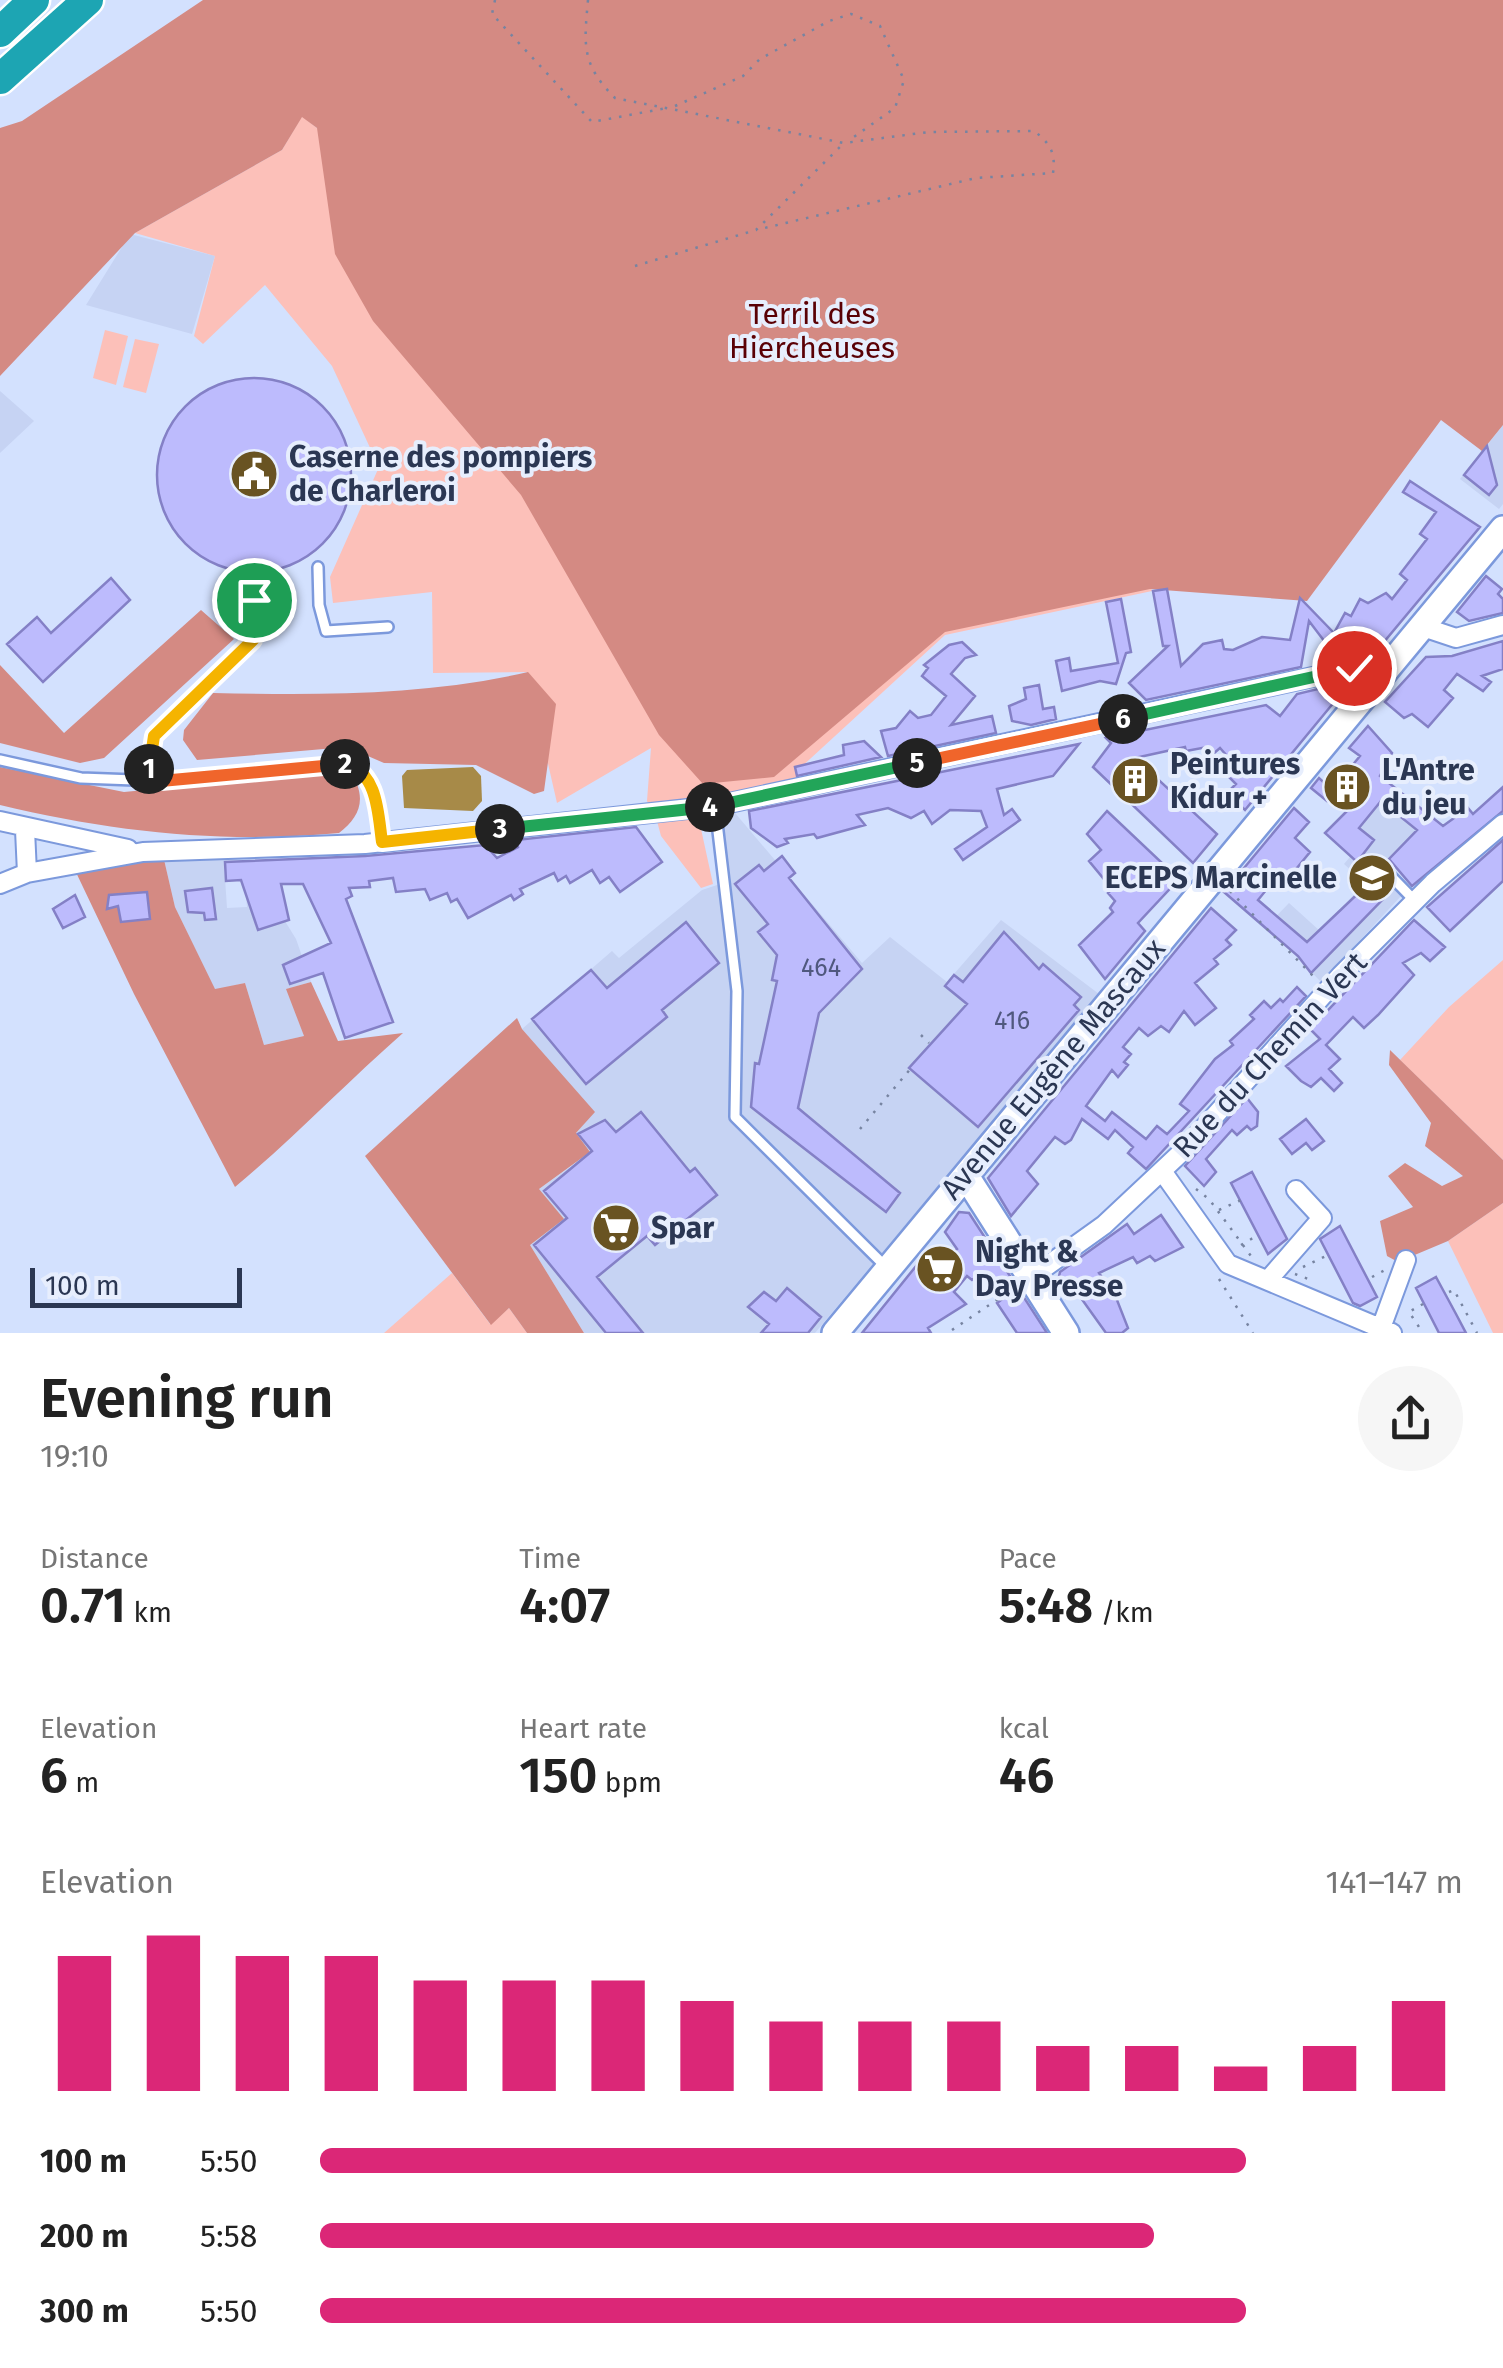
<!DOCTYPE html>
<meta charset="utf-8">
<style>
:root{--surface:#fff;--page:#f6f6f6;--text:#222;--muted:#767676;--accent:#db2777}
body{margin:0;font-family:"Fira Sans",sans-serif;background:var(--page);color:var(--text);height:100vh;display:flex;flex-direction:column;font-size:38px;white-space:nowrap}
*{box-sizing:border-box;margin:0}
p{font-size:32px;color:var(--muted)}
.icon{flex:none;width:55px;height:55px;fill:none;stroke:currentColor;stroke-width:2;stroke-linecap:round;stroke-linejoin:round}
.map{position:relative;height:1333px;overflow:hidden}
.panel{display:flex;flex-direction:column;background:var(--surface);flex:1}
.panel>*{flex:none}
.scale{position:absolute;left:30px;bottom:25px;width:212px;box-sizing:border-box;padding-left:10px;border:5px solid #2b3753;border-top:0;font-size:28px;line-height:35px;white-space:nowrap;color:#2b3753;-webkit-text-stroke:8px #e7eefd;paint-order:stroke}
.pin{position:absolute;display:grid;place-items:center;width:85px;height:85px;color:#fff;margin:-42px;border:5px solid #fff;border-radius:50%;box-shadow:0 2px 10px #0007}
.km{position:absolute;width:50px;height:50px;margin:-25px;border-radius:50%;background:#222;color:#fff;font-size:28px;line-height:50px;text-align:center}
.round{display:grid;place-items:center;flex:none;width:105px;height:105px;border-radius:52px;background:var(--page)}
.head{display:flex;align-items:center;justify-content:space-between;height:170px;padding:0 40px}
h1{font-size:55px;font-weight:600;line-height:75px}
.metrics{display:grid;grid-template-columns:repeat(3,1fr);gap:15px;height:170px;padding:10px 40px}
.metrics div{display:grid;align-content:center}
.metrics b{font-size:50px;font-weight:600}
.metrics small{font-size:28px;font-weight:400}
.metrics p{font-size:28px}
.chart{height:280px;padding:20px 40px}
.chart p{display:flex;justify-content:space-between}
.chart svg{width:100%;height:180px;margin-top:10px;stroke:var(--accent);stroke-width:6}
ul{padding:0 40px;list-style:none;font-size:32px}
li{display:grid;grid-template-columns:160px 120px 1fr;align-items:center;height:75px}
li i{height:25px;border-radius:12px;background:var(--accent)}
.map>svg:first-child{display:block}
.built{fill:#c6d3f3}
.green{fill:#fcc0b9}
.forest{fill:#d48a83}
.water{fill:#a78a48}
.building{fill:#bdbbfd;stroke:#8480c6;stroke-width:2.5}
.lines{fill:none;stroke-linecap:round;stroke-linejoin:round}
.lane-casing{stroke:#7c99dc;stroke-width:14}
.street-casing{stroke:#7c99dc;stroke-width:22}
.secondary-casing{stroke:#7c99dc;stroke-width:30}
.highway-casing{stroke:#fff;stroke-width:35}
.path{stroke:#7784a1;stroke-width:2.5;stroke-dasharray:2.5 8;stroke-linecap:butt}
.lane{stroke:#fff;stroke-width:9}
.street{stroke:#fff;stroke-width:18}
.secondary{stroke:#fff;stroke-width:25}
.highway{stroke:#1da5b3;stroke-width:30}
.split-1-casing{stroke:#fff;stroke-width:20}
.split-2-casing{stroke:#fff;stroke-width:20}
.split-3-casing{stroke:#fff;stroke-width:20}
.split-4-casing{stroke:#fff;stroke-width:20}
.split-5-casing{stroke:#fff;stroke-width:20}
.split-6-casing{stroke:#fff;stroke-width:20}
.split-7-casing{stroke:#fff;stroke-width:20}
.split-1{stroke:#f5b400;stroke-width:12}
.split-2{stroke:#f0652b;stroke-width:12}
.split-3{stroke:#f5b400;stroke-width:12}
.split-4{stroke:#22a559;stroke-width:12}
.split-5{stroke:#22a559;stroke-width:12}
.split-6{stroke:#f0652b;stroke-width:12}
.split-7{stroke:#22a559;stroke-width:12}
.labels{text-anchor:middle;stroke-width:8;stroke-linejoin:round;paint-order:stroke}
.number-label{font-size:25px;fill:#50587e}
.park-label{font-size:30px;fill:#5a0005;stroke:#e7eefd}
.poi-label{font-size:30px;font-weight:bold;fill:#2b3753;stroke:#e7eefd;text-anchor:start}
.street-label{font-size:30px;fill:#2b3753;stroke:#e7eefd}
</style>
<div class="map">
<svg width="1503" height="1333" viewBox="0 0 1503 1333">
<rect width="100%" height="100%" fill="#d3e1fe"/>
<path class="built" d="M130 234 215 256 192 334 86 305Z
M0 391 34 421 0 453Z
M1503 425V504L1499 509 1460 479Z
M1375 769 1432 817 1380 873 1402 895 1321 982 1267 926 1289 903 1320 931 1365 883 1344 864 1366 838 1359 831 1368 818 1350 803Z
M730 807 862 963 890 937 947 982 1001 920 1099 994 815 1333H584L530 1245 539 1189 590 1153 576 1133 594 1112 522 1029 612 951 619 958 702 890 720 884 715 812Z
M223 849 227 908 247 907 246 897 267 892 296 939 311 982 287 989 304 1036 264 1045 245 983 215 990 175 907 162 851Z"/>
<path class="green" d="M302 116 338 145 1141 548 1152 591 945 635 798 770 792 790 653 813 647 801 651 748 557 803 527 672 433 673 432 592 333 603 330 577 379 467 332 366 265 285 203 344 194 336 215 256 135 233 282 150Z
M105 330 128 336 116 385 93 378Z
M135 339 159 344 146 393 123 387Z
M698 815 713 884 701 888 661 836 657 821Z
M1503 960V1160L1400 1060 1449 1007Z
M1503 1203V1333H1493L1448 1241Z
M452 1273 490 1324 509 1308 527 1333H384Z"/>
<path class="forest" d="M203 0H1503V425L1482 451 1441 420 1307 601 1150 589 945 632 774 777 703 784 659 735 521 495 373 321 335 254 317 128 302 117 282 150 135 233 0 376V128L22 121Z
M201 610 234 639 104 758 80 763 0 743V665L64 733Z
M528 672 556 704 544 791 534 794 476 765 384 763 347 747 197 760 183 740 184 730 213 693C317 695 426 696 528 672Z
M0 767 124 792 333 772 357 784C365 805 356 820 339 833 223 844 113 832 0 805Z
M162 851 175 907 215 989 245 983 264 1045 304 1036 286 989 311 982 338 1041 403 1033C346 1083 294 1138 235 1187L134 994 72 864Z
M517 1018 522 1029 595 1112 576 1133 590 1152 539 1189 564 1219 530 1245 584 1333H527L509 1308 491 1325 365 1156Z
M1390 1050 1503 1160V1203L1448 1241 1398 1262 1387 1256 1380 1221 1413 1207 1388 1176 1405 1163 1442 1186 1463 1176 1425 1146 1431 1123 1389 1065Z"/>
<path class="water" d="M473 767 481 776 482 801 473 811 404 808 402 776 407 770Z"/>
<path class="building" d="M157 475a97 97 0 1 1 194 0a97 97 0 1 1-194 0Z
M1487 446 1497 485 1489 495 1464 475Z
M1410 481 1480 527 1373 655 1330 660 1328 646 1309 621 1301 667 1146 700 1129 683 1168 646H1163L1153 591 1167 589 1181 666 1203 644 1222 640 1224 649 1233 650 1262 637 1290 640 1300 598 1334 633 1345 613 1351 616 1360 599 1368 603 1386 593 1392 599 1407 580 1400 574 1427 539 1420 534 1436 512 1403 492Z
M1486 576 1502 589 1498 594 1503 599V613L1469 621 1457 612Z
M111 578 130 600 43 682 7 644 37 617 51 633Z
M1121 599 1131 652 1126 653 1116 684 1100 681 1062 691 1056 661 1069 658 1071 671 1118 663 1106 602Z
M1503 641V669L1482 676 1491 682 1483 691 1457 674 1444 690 1453 698 1428 727 1412 714 1404 718 1385 702 1426 657 1452 656Z
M962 642 976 655 965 658 951 674 975 696 951 725 992 716 996 733 888 756 881 731 896 728 910 711 918 718 931 715 946 696 922 676 928 668 924 665 949 645Z
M1039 685 1043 709 1054 707 1056 719 1031 725 1012 721 1009 706 1026 699 1024 688Z
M1330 686 1340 695 1245 810 1227 793 1236 784 1226 774 1235 765 1220 748 1213 754 1207 747 1186 751 1185 747 1135 758 1217 834 1193 863 1093 767 1111 743 1106 738 1266 705 1280 716 1297 694Z
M1368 726 1392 753 1380 776 1443 826 1468 808 1473 814 1503 787V811L1412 886 1389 859 1417 830 1381 801 1359 828 1374 840 1357 862 1325 833 1352 806 1335 792 1327 801 1311 788 1319 778 1332 790 1360 756 1349 748Z
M864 741 881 757 797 776 795 767 844 755 843 745Z
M1079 744 1053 776 997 789 1004 815 1012 809 1020 820 963 860 955 849 987 827 981 811 950 810 932 824 924 811 911 818 888 808 857 815 865 825 817 838 814 834 785 839 788 843 777 847 751 828 749 811Z
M1294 808 1309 822 1295 838 1310 852 1283 885 1276 878 1258 900 1307 942 1370 882 1386 896 1311 973 1298 956 1224 892Z
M1107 811 1179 879 1138 923 1145 931 1105 979 1079 945 1113 912 1110 908 1115 901 1108 893 1112 889 1089 861 1101 850 1087 834Z
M636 827 662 862 620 892 609 877 600 883 592 870 570 883 566 876 558 881 554 873 520 889 523 894 514 900 511 895 468 918 457 899 451 902 447 893 430 900 425 889 396 892 393 878 369 881 370 887 349 888 352 896 346 899 393 1022 345 1038 323 973 290 984 283 965 331 943 303 884H281L289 920 258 930 241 880 226 881 225 862 365 856 485 845 497 858 518 847 516 840Z
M1503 840V881L1450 931 1427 907Z
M782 856 795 873 789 878 862 969 819 1013 798 1108 900 1193 886 1212 751 1107 755 1063 759 1064 777 981 772 980 777 955 758 932 768 924 735 884 759 865 764 871Z
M212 888 216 919 205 920 204 913 188 912 185 891Z
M147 892 150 919 121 922 118 906 107 909 109 895Z
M75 895 85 917 63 928 53 909Z
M1211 908 1236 930 1226 940 1231 945 1214 959 1218 964 1195 983 1216 1008 1195 1025 1184 1011 1169 1032 1161 1026 1148 1036 1139 1028 1123 1047 1131 1054 1124 1062 1128 1065 1118 1077 1112 1070 1086 1106 1105 1121 1112 1112 1146 1139 1157 1126 1167 1134 1189 1111 1180 1104 1215 1059 1233 1045 1230 1041 1254 1019 1250 1015 1264 1001 1271 1008 1280 999 1283 1002 1297 987 1306 996 1146 1169 1128 1153 1133 1147 1115 1130 1108 1139 1082 1119 1071 1140 1065 1144 1055 1137 1027 1171 1038 1184 1011 1216 988 1178Z
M1414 920 1445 947 1430 961 1421 953 1403 963 1414 975 1378 1015 1364 1028 1353 1017 1326 1045 1340 1059 1329 1069 1342 1083 1334 1091 1321 1078 1311 1087 1301 1081 1286 1066 1320 1039 1310 1029Z
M686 922 719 963 662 1010 667 1017 586 1084 532 1019 591 970 607 988Z
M1004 932 1039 969 1043 964 1081 997 1074 1005 1079 1010 978 1127 909 1068 967 1004 945 986 954 975 963 982Z
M1247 1098 1258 1112 1257 1126 1251 1130 1247 1126 1237 1135 1232 1130 1206 1159 1216 1172 1204 1186 1185 1166Z
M641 1112 690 1172 695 1168 717 1195 655 1245 647 1236 597 1277 643 1333H606L534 1245 567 1218 544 1191 592 1151 578 1134 605 1120 616 1132Z
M1306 1119 1324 1141 1312 1150 1306 1143 1292 1154 1280 1139Z
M1252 1172 1287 1239 1268 1254 1231 1183Z
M959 1212 969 1213 1047 1333H1017L997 1303 1001 1300 979 1275 972 1280 967 1276 954 1292 966 1304 928 1328 931 1333H862L929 1250 941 1260 957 1249 945 1232Z
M1161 1215 1183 1247 1155 1261 1150 1256 1137 1263 1133 1257 1099 1273 1117 1300 1128 1328 1122 1333H1106L1076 1291 1066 1298 1063 1294 1057 1285 1060 1272 1127 1224 1134 1234Z
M1340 1226 1377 1297 1360 1306 1353 1303 1320 1239Z
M1436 1277 1456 1314 1466 1333H1439L1416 1288Z
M787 1288 821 1317 808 1333H761L769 1324 748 1307 764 1292 776 1301Z"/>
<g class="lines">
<g class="lane-casing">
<path id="lane" d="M318 567 319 605 326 631 388 627
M0 760 81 778 161 781 340 762C377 772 377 810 382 842
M147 781 155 736 253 640 254 600
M715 806 737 991 735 1117 888 1269
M1382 867 1415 901"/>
</g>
<g class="street-casing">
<path id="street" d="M1423 627 1456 638 1503 625
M0 821 128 849
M25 830 27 873
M0 884 27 873 143 852 365 844 715 806 1354 668 1384 672
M1162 1171 1228 1264 1392 1333
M1030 1278 1104 1225 1185 1149 1341 975 1433 883 1503 824
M1268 1280 1322 1218 1296 1190
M1381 1328 1406 1260"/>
</g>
<g class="secondary-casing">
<path id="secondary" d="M966 1176 1066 1333
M835 1333 1503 529"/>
</g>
<g class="highway-casing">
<path id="highway" d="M0 32 34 0
M0 79 88 0"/>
</g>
<path class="path" d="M495 0 492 14 592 122 667 108
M588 0C584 45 581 64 615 98L844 143 929 132 1034 131C1050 143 1056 153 1053 173L976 178 756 230
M675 106 743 76 760 59 829 21 851 14 880 26 904 80 895 108 848 141
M635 266 756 230 842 145
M1329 771 1340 780
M1230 891 1315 978
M921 1035 929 1043
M860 1129 912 1067
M1196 1189 1209 1199 1251 1256
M1219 1210 1241 1200
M1241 1245 1253 1238
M1303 1267 1328 1255
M1295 1274 1311 1280
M1372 1277 1385 1270
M1219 1279 1253 1333
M1449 1292 1454 1290 1477 1333
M1423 1304 1409 1312 1423 1333
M952 1330 1013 1289"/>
<use href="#lane" class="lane"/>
<use href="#street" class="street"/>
<use href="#secondary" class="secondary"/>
<use href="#highway" class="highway"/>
</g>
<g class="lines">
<g class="split-1-casing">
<path id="split-1" d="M149 769 154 736 253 640 254 600"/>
</g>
<g class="split-2-casing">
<path id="split-2" d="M149 769 147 780 161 781 345 764"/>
</g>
<g class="split-3-casing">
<path id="split-3" d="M345 764C378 772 378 814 382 842L500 829"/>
</g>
<g class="split-4-casing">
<path id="split-4" d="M500 829 710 807"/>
</g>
<g class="split-5-casing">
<path id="split-5" d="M710 807 917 763"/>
</g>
<g class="split-6-casing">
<path id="split-6" d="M917 763 1123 719"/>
</g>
<g class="split-7-casing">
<path id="split-7" d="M1123 719 1354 668"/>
</g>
<use href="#split-1" class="split-1"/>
<use href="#split-2" class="split-2"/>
<use href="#split-3" class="split-3"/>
<use href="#split-4" class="split-4"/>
<use href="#split-5" class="split-5"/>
<use href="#split-6" class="split-6"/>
<use href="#split-7" class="split-7"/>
</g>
<defs>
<g id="civic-disc" transform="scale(2.5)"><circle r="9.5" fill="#695322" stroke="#e7eefd"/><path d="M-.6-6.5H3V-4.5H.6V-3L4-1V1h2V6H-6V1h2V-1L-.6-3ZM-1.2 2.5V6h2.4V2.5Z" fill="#fff"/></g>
<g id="building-disc" transform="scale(2.5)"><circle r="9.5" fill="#695322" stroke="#e7eefd"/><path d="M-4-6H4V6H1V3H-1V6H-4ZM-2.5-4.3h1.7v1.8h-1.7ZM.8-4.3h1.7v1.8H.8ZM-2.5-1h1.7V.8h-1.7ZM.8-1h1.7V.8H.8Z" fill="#fff"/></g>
<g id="university-disc" transform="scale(2.5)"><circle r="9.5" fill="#695322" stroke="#e7eefd"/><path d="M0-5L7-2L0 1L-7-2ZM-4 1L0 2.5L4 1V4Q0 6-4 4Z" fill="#fff"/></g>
<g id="supermarket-disc" transform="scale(2.5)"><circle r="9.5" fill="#695322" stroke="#e7eefd"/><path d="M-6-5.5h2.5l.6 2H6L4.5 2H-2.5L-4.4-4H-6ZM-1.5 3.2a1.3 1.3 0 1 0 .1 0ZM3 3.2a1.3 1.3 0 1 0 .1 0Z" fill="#fff"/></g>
</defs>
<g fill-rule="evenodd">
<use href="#civic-disc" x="254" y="474"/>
<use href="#building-disc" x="1135" y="781"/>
<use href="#building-disc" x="1347" y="787"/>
<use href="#university-disc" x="1372" y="878"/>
<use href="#supermarket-disc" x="616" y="1228"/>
<use href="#supermarket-disc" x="940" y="1269"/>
</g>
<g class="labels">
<g class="number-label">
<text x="821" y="976">464</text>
<text x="1012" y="1029">416</text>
</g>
<g class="park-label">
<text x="812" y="324">Terril des<tspan x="812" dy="34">Hiercheuses</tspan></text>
</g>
<g class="poi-label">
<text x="289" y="467">Caserne des pompiers<tspan x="289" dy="34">de Charleroi</tspan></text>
<text x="1170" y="774">Peintures<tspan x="1170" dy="34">Kidur +</tspan></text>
<text x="1382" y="780">L'Antre<tspan x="1382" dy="34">du jeu</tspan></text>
<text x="1337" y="888" text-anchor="end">ECEPS Marcinelle</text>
<text x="651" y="1238">Spar</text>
<text x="975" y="1262">Night &amp;<tspan x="975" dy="34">Day Presse</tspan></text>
</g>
<g class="street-label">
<text transform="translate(1270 1055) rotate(-47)" y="10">Rue du Chemin Vert</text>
<text transform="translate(1053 1069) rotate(-50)" y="10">Avenue Eugène Mascaux</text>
</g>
</g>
</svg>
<div class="scale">100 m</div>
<div class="pin" style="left:254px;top:600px;background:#1e9e55"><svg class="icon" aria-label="arrive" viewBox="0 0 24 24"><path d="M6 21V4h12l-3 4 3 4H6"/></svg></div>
<div class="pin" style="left:1354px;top:668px;background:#d93025"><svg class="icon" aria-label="check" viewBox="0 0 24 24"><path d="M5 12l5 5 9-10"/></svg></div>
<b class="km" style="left:149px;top:769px">1</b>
<b class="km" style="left:345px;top:764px">2</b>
<b class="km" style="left:500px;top:829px">3</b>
<b class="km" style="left:710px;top:807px">4</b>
<b class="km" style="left:917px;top:763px">5</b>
<b class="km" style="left:1123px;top:719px">6</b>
</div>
<section class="panel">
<div class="head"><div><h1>Evening run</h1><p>19:10</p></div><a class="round"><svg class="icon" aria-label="share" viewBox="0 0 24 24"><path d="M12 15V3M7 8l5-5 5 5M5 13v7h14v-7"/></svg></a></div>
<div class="metrics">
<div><p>Distance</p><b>0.71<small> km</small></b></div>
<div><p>Time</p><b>4:07</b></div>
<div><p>Pace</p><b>5:48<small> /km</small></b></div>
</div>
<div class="metrics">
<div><p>Elevation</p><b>6<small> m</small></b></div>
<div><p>Heart rate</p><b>150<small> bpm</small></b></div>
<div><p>kcal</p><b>46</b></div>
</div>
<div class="chart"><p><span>Elevation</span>141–147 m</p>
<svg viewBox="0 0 160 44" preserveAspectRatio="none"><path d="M5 44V11M15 44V6M25 44V11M35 44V11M45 44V17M55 44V17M65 44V17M75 44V22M85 44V27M95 44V27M105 44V27M115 44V33M125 44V33M135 44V38M145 44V33M155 44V22"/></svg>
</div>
<ul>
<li><b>100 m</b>5:50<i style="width:81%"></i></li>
<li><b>200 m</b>5:58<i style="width:73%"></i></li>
<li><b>300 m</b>5:50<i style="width:81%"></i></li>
</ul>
</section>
